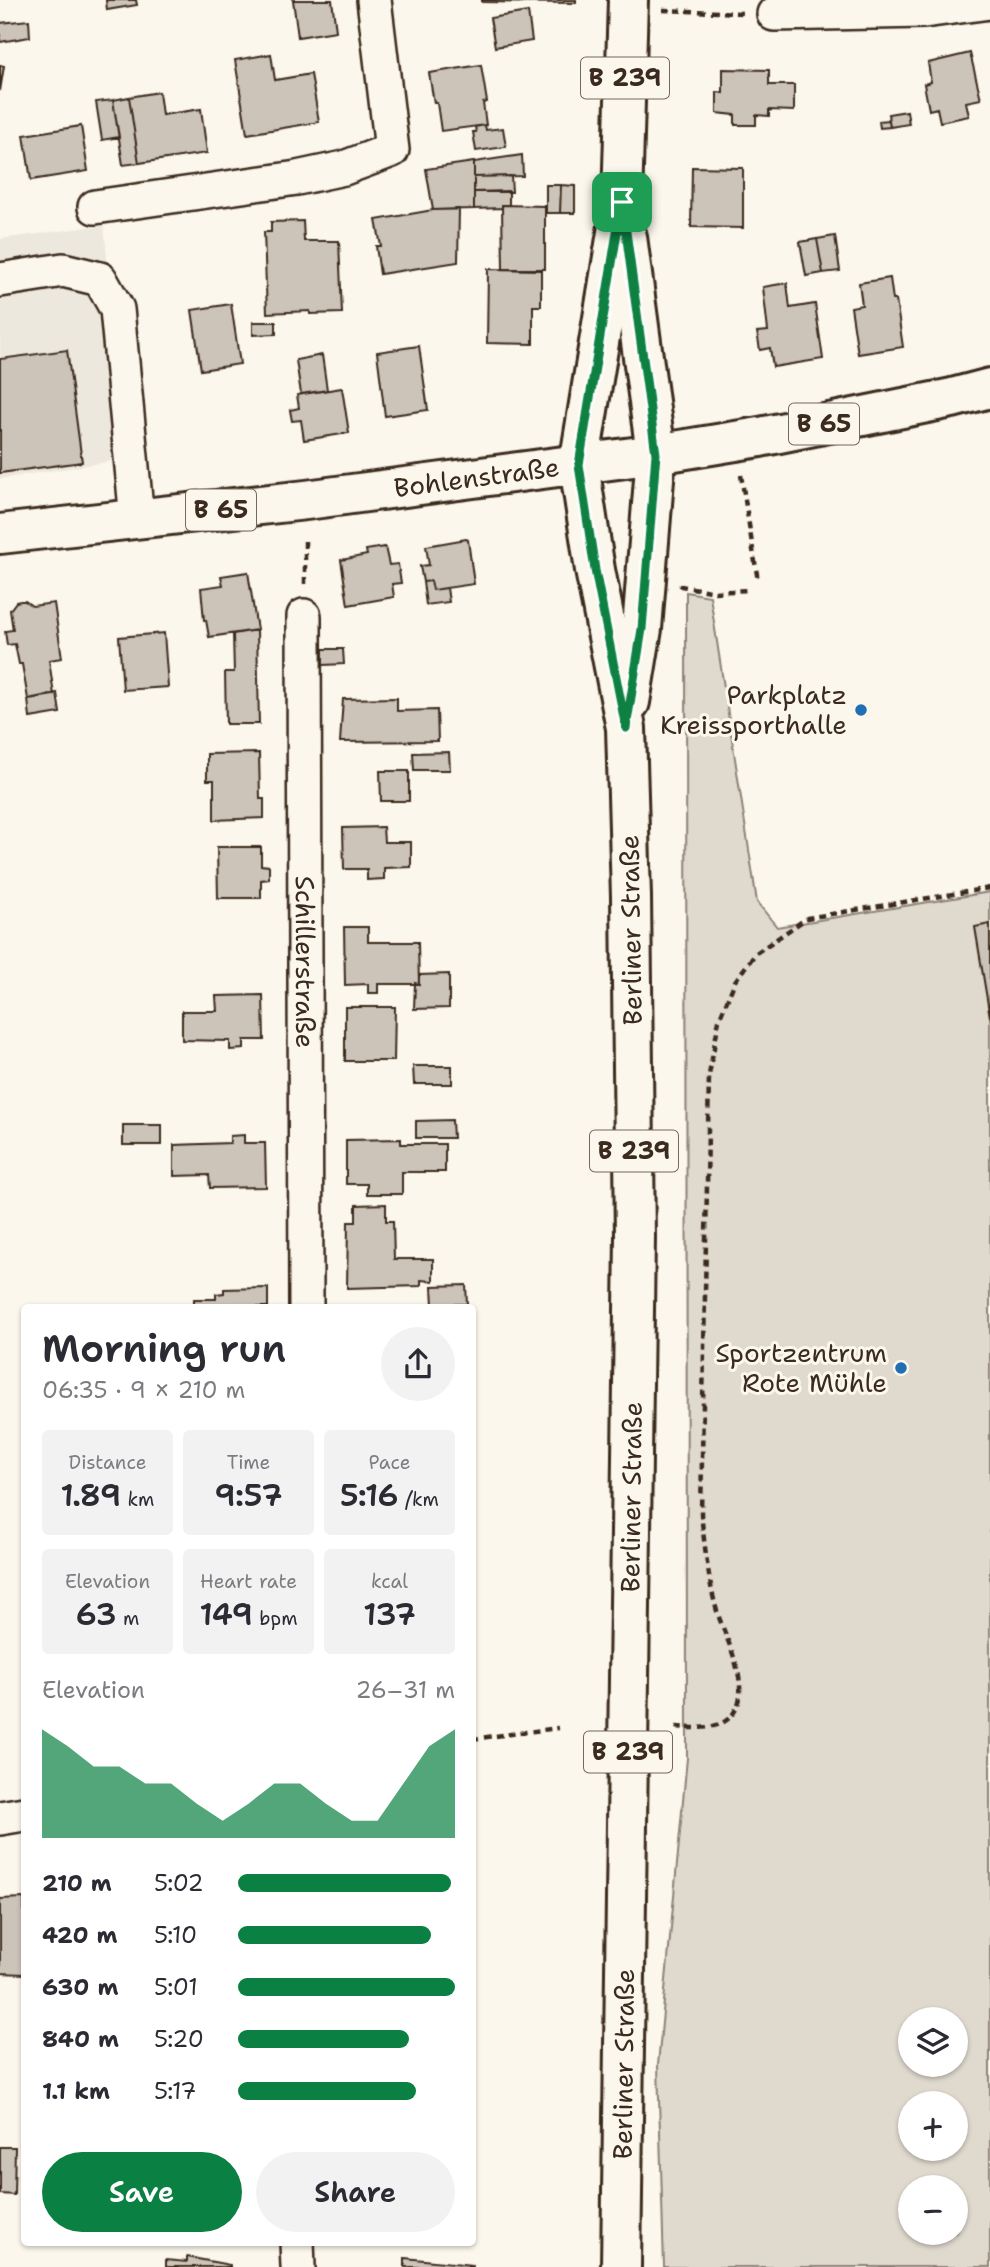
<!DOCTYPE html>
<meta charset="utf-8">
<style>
:root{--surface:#fff;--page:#f2f2f3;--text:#2b2b33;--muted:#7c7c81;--accent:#0b8043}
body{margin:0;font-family:"Shantell Sans",sans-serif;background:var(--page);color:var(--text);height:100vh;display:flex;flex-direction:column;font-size:26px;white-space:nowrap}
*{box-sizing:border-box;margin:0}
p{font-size:23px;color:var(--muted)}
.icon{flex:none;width:38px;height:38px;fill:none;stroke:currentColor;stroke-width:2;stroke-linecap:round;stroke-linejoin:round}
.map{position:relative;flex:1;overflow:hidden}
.sheet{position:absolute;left:21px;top:1304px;width:455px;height:942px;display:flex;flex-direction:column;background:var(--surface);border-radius:7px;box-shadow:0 2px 5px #0004}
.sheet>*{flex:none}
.tools{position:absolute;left:898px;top:2007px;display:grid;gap:14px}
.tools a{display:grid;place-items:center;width:70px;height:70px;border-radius:50%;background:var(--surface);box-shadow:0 2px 5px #0004;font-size:35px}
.pin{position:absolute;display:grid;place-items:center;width:60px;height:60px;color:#fff;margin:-30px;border-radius:14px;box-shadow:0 4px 10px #0006}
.round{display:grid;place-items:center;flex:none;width:74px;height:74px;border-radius:37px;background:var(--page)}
.head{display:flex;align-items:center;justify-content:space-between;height:119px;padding:0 21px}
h1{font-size:38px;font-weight:600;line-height:52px}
.stats{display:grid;grid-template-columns:repeat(3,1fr);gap:10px;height:119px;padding:7px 21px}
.stats div{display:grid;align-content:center;border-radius:7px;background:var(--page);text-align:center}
.stats b{font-size:30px;font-weight:600}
.stats small{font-size:19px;font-weight:400}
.stats p{font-size:19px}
.chart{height:196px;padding:14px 21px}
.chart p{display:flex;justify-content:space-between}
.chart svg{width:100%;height:126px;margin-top:7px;fill:var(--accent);opacity:.7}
.action{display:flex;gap:14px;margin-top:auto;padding:14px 21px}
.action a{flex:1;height:80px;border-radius:42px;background:var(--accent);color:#fff;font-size:28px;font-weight:600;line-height:80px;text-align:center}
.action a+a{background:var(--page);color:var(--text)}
ul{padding:0 21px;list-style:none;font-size:23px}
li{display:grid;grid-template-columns:112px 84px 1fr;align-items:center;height:52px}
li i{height:18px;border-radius:9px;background:var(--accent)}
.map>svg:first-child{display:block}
.built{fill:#ede8dd}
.green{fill:#dfd9ce;stroke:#8d8276;stroke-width:2;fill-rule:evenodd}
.building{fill:#ccc4b9;stroke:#3b2a1e;stroke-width:2}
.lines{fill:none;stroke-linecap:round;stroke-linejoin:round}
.minor-casing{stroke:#3b2a1e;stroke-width:38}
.major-casing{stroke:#3b2a1e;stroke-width:44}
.path{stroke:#3b2a1e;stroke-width:4.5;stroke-dasharray:7 5;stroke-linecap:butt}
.minor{stroke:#fbf7ec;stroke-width:33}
.major{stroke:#fbf7ec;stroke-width:38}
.route-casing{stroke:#fff;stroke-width:14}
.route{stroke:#0b8043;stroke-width:9}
.poi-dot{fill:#1f6fb2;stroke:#fbf7ec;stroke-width:2.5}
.labels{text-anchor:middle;stroke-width:6;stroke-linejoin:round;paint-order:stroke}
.shield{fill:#fbf7ec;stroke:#75685c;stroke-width:2}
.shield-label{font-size:24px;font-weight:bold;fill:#3b2a1e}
.street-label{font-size:26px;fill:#3b2a1e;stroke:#fbf7ec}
.poi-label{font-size:26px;fill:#3b2a1e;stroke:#fbf7ec;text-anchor:end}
</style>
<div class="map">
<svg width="990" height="2267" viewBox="0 0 990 2267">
<rect width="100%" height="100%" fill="#fbf7ec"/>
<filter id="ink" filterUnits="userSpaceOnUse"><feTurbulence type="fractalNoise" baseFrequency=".0143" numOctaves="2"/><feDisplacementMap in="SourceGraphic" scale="14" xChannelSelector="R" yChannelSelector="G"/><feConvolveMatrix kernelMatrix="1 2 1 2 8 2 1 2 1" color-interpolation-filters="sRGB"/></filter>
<g filter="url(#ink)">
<path class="built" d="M104 225 125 459 0 479V239Z"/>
<path class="green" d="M686 592 710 596 757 902 777 927 990 892V2267H664L658 2065 687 1758ZM910 2020H956V2065H910ZM910 2104H956V2149H910ZM910 2188H956V2233H910Z"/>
<path class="building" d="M106 0H136L137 5 107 10Z
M293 0H332L336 31 298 37Z
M482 0H576V3L482 2Z
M528 12 532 41 495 47 490 18Z
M29 20 30 37 0 42V23Z
M970 53 981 99 966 102 969 116 940 122 937 108 929 110 924 84 931 82 928 63Z
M271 54 275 80 311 74 319 122 247 134 235 60Z
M0 65 4 66 0 91Z
M481 65 487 102 483 103 486 125 441 131 437 103H434L429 73Z
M723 69 769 70V85H794V111L769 110V116L756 115V125H735V115L717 113V92L723 93Z
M159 92 162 115 201 109 207 153 139 163 129 97Z
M129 97 139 163 123 165 113 100Z
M113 100 119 137 102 140 96 102Z
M907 111 909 124 890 127 888 114Z
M889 120 890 127 880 128 879 121Z
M485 125 486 130 503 128 506 147 476 151 473 132H476L475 127Z
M81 126 88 171 31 180 24 135Z
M522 155 523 176 474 177V162Z
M474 162V209L433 210 426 169Z
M692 167 743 168V228L691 227Z
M511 176 512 192H474V177Z
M546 185H561L560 213H546Z
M561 185 575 186V213H560Z
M509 191V205H502V208L474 209V192Z
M502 205 545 206V269H503Z
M459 209 458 262 380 274 376 246H381L376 220 433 210Z
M303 221 304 241H339L342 313 310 314V311L267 313 264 232H271V222Z
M835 236 840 271 823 273 817 239Z
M817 239 823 273 806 276 800 242Z
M488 269 541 270V306H533V344L487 343Z
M890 278 893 300H896L903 347 858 354 851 307 862 305 859 283Z
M787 283 790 308 815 304 823 359 773 367 770 348 760 350 757 332 768 331 763 287Z
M231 304 240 364 201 370 192 310Z
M253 322H276V334L253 335Z
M419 346 428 410 385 416 377 352Z
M67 350 82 462 0 473V359Z
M322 355 327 390 301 394 296 360Z
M342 388 349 433 304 440 301 420 292 421 290 410 299 408 297 395Z
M466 539 468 540 474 584 433 590 431 581 423 582 420 566 429 565 426 546Z
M385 547 389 565 398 564 401 583 392 584 394 597 348 605 341 560 367 555 366 550Z
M248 572 257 630 209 637 206 620H204L201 588 223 585 221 576Z
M431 581 433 590 447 588 449 602 426 605 423 582Z
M21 601H25L32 606 54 603 62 658 49 660 54 695 28 699 22 664H19L15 644 7 645 5 631 13 630 10 610 16 602Z
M257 630 259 724H226L225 672H234L233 634Z
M164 633 168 687 123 690 119 637Z
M323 649H343L344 664 323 665Z
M57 693 60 713 30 718 28 699Z
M397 698V711L437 710 438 741 340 742 343 699Z
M449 752 450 770H414L413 753Z
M259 753 260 799H264V818L214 820V780H207V754Z
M380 771H409V801H381Z
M383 827 384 842H411V867L384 868V879L367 880V869H344L343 828Z
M217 847H261V865L269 866V879L261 880V898H218Z
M990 924V1017L975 927Z
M344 927H368V942H418L419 984H378V993H368V984L345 985Z
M449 974V1008L414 1009 415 983 419 984V975Z
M263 995 264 1040H244V1049L230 1050V1041L182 1040V1011H217L216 996Z
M345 1007H395L394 1061H345Z
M413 1066H452V1084H414Z
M452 1120 453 1138H416V1121Z
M123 1125H162V1145H123Z
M244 1135V1143H265L266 1187 210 1188 209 1175 174 1176V1145L230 1143V1136Z
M401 1139V1144H445V1172H402V1194H367V1184H346V1140Z
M386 1204V1221H393L394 1259H433V1281L421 1280V1286L347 1288 348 1222H356V1205Z
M466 1285 467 1304 433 1305 432 1286Z
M268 1288V1307H194V1299H216V1294L224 1293V1289Z
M24 1898V1974L0 1973V1899Z
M0 2147H15L14 2195 0 2194Z
M187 2257 230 2265V2267H166V2260L187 2262Z
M405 2258 473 2265 472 2267H405Z"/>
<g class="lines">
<g class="minor-casing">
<g id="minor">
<path d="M774 14 924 11 990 2"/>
<path d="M95 207 297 178 344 168 392 150 374 0"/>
<path d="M0 280 63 270 100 279 117 309 137 520"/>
<path id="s1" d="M304 616 306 1307"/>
<path d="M0 1818 24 1814"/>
<path d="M297 2242 298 2267"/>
</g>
</g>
<g class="major-casing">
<g id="major">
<path d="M627 237 656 454 642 629 630 702"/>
<path id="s2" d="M0 534 306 500 656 454 760 437 952 398 990 388"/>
<path id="s3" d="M621 2267 635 1237 631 897 626 728 595 570 579 465 622 202 628 0"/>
</g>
</g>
<path class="path" d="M663 10 742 13
M741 475 758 581
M305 584V537
M681 584V586L715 592 748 590
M676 1727C694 1728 719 1731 732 1715 736 1711 740 1701 740 1695 742 1667 725 1637 717 1611 708 1580 705 1547 701 1514L709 1075 719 1020 735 981 756 953 807 918 990 888
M472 1739 558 1728"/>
<use href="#minor" class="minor"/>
<use href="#major" class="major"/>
</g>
</g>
<g class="lines" filter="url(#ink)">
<g class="route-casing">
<path id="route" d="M622 202 656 454 642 629 626 728 595 570 579 465Z"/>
</g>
<use href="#route" class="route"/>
</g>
<g class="poi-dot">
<circle cx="861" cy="710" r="7"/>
<circle cx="901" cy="1368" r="7"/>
</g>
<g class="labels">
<g class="shield">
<rect x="581" y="57.5" width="88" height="41" rx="5"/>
<rect x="789" y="403.5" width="70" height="41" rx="5"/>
<rect x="186" y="489.5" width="70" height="41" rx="5"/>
<rect x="590" y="1130.5" width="88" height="41" rx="5"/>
<rect x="584" y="1731.5" width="88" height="41" rx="5"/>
</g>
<g class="shield-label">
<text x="625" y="86">B 239</text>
<text x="824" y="432">B 65</text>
<text x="221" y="518">B 65</text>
<text x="634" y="1159">B 239</text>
<text x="628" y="1760">B 239</text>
</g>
<g class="street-label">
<text dy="9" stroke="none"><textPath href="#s2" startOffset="480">Bohlenstraße</textPath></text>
<text transform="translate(631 930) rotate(-91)" y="9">Berliner Straße</text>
<text dy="9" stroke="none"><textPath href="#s1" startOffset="346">Schillerstraße</textPath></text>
<text dy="9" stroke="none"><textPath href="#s3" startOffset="770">Berliner Straße</textPath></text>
<text dy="9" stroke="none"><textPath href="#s3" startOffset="203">Berliner Straße</textPath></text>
</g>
<g class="poi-label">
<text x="847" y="704">Parkplatz<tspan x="847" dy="30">Kreissporthalle</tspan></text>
<text x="887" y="1362">Sportzentrum<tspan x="887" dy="30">Rote Mühle</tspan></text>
</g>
</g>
</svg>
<div class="tools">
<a><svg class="icon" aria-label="layers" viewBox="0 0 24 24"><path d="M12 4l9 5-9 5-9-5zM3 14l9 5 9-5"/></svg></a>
<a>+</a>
<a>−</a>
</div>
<div class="pin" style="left:622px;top:202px;background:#1e9e55"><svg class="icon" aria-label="arrive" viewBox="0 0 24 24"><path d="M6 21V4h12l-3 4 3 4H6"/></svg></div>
<section class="sheet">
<div class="head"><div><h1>Morning run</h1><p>06:35 · 9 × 210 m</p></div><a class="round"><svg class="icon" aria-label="share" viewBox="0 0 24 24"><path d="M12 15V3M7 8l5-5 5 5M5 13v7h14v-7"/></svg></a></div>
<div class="stats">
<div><p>Distance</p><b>1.89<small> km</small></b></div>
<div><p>Time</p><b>9:57</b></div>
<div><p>Pace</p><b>5:16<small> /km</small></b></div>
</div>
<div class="stats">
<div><p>Elevation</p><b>63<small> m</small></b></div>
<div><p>Heart rate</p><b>149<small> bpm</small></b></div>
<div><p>kcal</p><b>137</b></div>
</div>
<div class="chart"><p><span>Elevation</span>26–31 m</p>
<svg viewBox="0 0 160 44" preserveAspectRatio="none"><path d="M0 44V6L10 12L20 19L30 19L40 25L50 25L60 32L70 38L80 32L90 25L100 25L110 32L120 38L130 38L140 25L150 12L160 6V44z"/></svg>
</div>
<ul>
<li><b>210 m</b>5:02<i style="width:98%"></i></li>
<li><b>420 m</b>5:10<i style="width:89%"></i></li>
<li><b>630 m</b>5:01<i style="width:100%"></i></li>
<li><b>840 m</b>5:20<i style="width:79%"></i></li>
<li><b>1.1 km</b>5:17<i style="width:82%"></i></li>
</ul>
<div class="action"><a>Save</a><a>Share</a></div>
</section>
</div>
